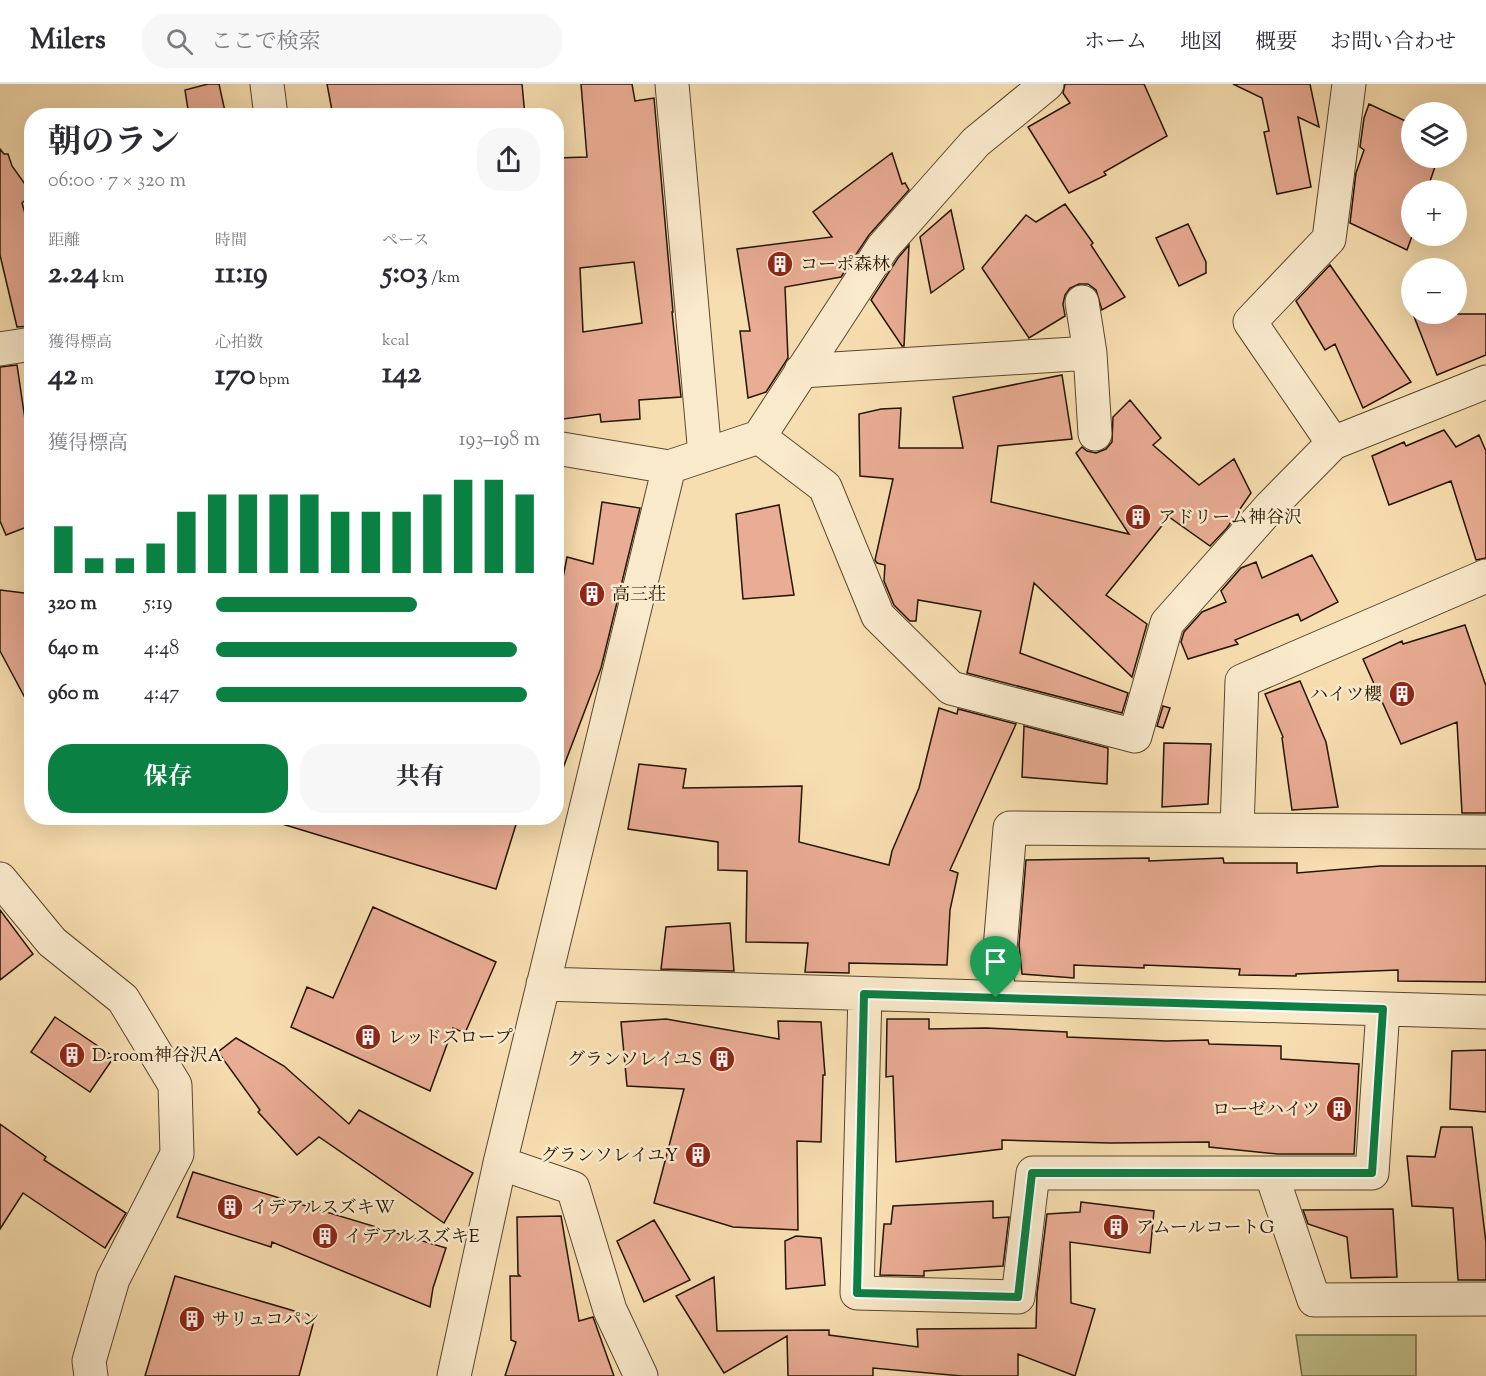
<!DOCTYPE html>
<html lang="ja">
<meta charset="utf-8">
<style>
:root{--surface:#fff;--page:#f7f7f7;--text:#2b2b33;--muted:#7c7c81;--line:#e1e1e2;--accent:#0b8043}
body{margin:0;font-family:"Sorts Mill Goudy","Noto Serif JP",serif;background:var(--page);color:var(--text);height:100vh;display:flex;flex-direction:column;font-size:22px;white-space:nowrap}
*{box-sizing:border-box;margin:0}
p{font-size:20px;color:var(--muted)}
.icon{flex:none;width:33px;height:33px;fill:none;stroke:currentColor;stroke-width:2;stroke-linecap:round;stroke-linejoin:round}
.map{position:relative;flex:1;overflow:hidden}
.sheet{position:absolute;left:24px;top:24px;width:540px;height:717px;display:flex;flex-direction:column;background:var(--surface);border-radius:24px;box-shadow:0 6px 24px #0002}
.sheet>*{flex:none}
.tools{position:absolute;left:1401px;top:18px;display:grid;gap:12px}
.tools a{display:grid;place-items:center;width:66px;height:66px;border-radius:50%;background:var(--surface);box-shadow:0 6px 24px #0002;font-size:30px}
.pin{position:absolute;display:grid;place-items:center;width:51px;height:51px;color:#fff;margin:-62px -26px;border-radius:50% 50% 50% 0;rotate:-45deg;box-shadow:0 0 6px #0007}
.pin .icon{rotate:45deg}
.round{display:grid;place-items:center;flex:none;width:63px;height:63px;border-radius:24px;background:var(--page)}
.overview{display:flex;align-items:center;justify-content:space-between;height:102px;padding:0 24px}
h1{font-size:33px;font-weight:700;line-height:45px}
.figures{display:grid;grid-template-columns:repeat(3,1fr);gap:9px;height:102px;padding:6px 24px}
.figures div{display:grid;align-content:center}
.figures b{font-size:30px;font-weight:700}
.figures small{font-size:16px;font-weight:400}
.figures p{font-size:16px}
.chart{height:168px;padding:12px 24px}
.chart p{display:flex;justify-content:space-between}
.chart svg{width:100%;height:108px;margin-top:6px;stroke:var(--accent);stroke-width:6}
.button{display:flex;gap:12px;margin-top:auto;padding:12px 24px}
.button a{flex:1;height:69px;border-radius:24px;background:var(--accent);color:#fff;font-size:24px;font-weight:700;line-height:69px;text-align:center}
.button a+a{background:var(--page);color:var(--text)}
ul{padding:0 24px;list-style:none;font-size:20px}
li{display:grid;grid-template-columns:96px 72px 1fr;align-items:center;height:45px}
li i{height:15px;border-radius:8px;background:var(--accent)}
header{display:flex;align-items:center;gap:36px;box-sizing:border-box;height:84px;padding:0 30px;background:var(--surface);border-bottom:2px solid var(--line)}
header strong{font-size:28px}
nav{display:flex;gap:33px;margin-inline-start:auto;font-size:21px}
.search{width:420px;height:54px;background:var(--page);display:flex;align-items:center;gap:15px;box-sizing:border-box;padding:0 21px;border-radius:24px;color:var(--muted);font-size:22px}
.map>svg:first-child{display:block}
.green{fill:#c0c089;stroke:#726a46;stroke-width:1.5}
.building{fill:#e9ac94;stroke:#231402;stroke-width:1.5;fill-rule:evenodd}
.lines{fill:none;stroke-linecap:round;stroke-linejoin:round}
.minor-casing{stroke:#58462e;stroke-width:35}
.minor{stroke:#faeacc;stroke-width:33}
.route-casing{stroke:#fff;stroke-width:12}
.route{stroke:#0b8043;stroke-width:8}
.labels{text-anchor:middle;stroke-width:5;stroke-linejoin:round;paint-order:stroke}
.poi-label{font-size:18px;fill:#231402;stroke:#faeacc;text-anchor:start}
</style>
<header>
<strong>Milers</strong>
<div class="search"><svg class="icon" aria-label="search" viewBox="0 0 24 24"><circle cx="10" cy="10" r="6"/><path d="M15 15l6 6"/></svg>ここで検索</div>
<nav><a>ホーム</a><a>地図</a><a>概要</a><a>お問い合わせ</a></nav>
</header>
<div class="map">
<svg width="1486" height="1292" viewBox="0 0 1486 1292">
<rect width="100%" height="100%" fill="#f7deb0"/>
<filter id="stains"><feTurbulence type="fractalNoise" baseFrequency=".00333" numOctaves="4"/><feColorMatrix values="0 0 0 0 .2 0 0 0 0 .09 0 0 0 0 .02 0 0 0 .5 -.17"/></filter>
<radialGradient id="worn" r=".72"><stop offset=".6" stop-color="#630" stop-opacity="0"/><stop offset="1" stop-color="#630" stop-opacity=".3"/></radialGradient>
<path class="green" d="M1296 1251H1416V1292H1302Z"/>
<path class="building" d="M208 0H219L226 32H189L185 6Z
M327 0H522L525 32H333Z
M581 0H632L635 17 654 14 673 228H672L681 313 639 316 640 335 601 338 600 330 556 336V74L587 73ZM634 178 642 239 583 248 580 184Z
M1065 0H1144L1167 52 1104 88 1106 91 1069 109 1028 43 1070 19 1063 9Z
M1233 0H1310L1319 43 1298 33 1311 103 1277 110 1264 48 1269 47 1262 14Z
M1369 20 1412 40V74H1438L1427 106H1412V152L1407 166 1350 139 1356 89 1364 66 1360 63 1364 34Z
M0 65 4 70H8L12 82 32 110 22 119 32 154V242L17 243 0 171Z
M892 69 902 100 905 99 909 106 869 151 841 193 785 203 788 274 766 308 748 314 740 247H750L737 165 832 153 813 128Z
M1065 120 1093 159 1091 161 1125 213 1102 226 1096 206 1088 200H1079L1070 204 1065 211 1063 220 1065 232 1029 254 982 184 1026 131 1036 138Z
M951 126 964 185 931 209 920 153Z
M1188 140 1206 178V189L1179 202 1156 154Z
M909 161 904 262H902L871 216 898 174Z
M1330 181 1411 298 1363 324 1335 260 1325 266 1296 217Z
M1413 230H1486V271L1437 291Z
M17 281 32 383V441L6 451 0 437V283Z
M1062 291 1072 355 998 362 991 418 1129 450 1076 369 1082 363 1087 367 1096 369 1106 365 1112 358 1113 333 1130 316 1161 354 1153 361 1199 401 1234 375 1251 409 1227 444 1210 462 1169 433 1106 511 1147 540 1132 593 1034 499 1020 569 1128 609 1122 629 967 589 981 527 918 516 916 537H910L894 521 884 497 885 481 877 479 875 476 893 395 860 392 859 330 881 325 901 324 899 364H963L953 313Z
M1444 346 1456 363 1479 351 1486 367V474L1476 476 1451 397 1389 421 1372 372 1404 358 1406 362Z
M602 418 640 424 601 584 560 692 556 691V530L567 473 593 480Z
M779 421 794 511 743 515 736 430Z
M1312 471 1338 518 1301 537 1298 530 1235 556 1238 560 1188 575 1181 558 1184 548 1202 528 1226 518 1221 507 1241 484 1256 478 1262 494Z
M0 506 32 510V627L0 567Z
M1465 541 1486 602V729H1462L1457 638 1401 660 1363 575 1402 557 1403 560Z
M1300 597 1326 658 1338 723 1292 726 1282 654 1283 653 1265 610Z
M1163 622 1170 624 1163 644 1157 642Z
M939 624 957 630 958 625 1016 640 950 786 958 789 950 826 947 881 849 879V889L805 888 808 859 746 858 747 787 718 786V758L628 745 639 680 686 685 683 704 802 702 799 758 889 781 892 767 919 704Z
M1024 642 1108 664 1107 700 1022 693Z
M1164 659 1211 660 1208 720 1162 723Z
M283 734H518L496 805 282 740Z
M1149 774V777L1223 774 1224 779H1297V789L1380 782H1486V898L1398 897V886L1296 890V892L1239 891 1240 885 1144 881V884L1074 881V894L1022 890 1019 861 1026 776Z
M373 823 496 878 465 949 453 944 430 1007 291 943 307 903 333 914Z
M0 826 33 870 0 896Z
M730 839 734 887 661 885 666 843Z
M55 933 114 973 90 1008 31 968Z
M666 935 779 955 778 937 821 938 825 991H823L821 1058 797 1057 798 1146 733 1143 654 1119 684 1005 627 1002 621 938Z
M887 935H929V945L986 944 1067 948V953L1166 957 1208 956 1209 960 1281 962V975L1359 980 1354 1070H1278L1209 1063V1058L1110 1059 1002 1056V1065L896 1078 893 992 886 993Z
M236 954 284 982 349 1040 359 1026 473 1089 444 1139 319 1053 297 1071 258 1028 260 1026 218 968Z
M1486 966V1028L1450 1025 1452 967Z
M0 1040 46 1073 44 1076 126 1129 105 1164 23 1109 0 1145Z
M1441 1043H1472L1486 1159V1196H1458L1453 1124 1412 1122 1407 1072 1435 1073Z
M193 1088 446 1164 433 1204 430 1223 272 1158 271 1163 177 1133Z
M993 1117V1134L1009 1133 1003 1182 924 1187V1192H923L880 1191 884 1140H891L893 1122Z
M1081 1118 1154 1127 1150 1169 1070 1158 1071 1219 1095 1225 1075 1292 1018 1270V1292H962L873 1284V1292H788L787 1252 724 1289 676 1212 714 1193 717 1247 829 1246V1251L918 1263 917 1245 1036 1244 1037 1210 1047 1130 1080 1128Z
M1393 1125 1397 1193 1351 1194 1347 1153 1308 1140 1303 1126Z
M561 1132 579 1237 593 1233 614 1292H505L516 1258 511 1256 510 1192H520L518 1190 517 1133Z
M654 1136 690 1196 644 1218 617 1157Z
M796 1152 821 1154 825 1201 786 1205 785 1157Z
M175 1192 315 1233 299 1292H145Z"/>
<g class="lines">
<g class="minor-casing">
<path id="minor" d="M267 0 271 32
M672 0 705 371
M1349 0 1329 155 1250 238 1333 359 1486 298
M1082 218 1090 269 1095 350
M0 265 32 260
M801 287 1090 269
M759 353 825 403 878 532 951 604 1135 652 1167 539 1270 423 1333 359
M556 364 669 383 759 353 883 163 976 58 1047 0
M1237 745 1242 597 1486 492
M0 795 52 858 123 915 175 1001 177 1070 113 1195 89 1277 91 1292
M543 900 1486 928
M865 910 857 1209 1018 1213 1033 1089H1372L1383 925
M996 913 1010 744 1486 748
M500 1079 573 1104 610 1226 641 1292
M1271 1089 1314 1216 1486 1215
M454 1292 500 1079 669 383"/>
</g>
<use href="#minor" class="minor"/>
</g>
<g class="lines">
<g class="route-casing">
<path id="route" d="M864 910 1383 925 1372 1089H1032L1018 1213 857 1209Z"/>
</g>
<use href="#route" class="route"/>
</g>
<defs>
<g id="building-disc" transform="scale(1.35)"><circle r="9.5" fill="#8f2418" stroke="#faeacc"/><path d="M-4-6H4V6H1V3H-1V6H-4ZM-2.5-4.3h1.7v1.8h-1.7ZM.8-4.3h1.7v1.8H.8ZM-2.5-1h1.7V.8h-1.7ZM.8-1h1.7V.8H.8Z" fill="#fff"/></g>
</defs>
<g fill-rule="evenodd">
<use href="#building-disc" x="780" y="180"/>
<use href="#building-disc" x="1138" y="433"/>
<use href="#building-disc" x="592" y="510"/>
<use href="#building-disc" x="1402" y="610"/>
<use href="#building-disc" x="368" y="953"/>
<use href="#building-disc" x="72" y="971"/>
<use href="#building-disc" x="722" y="975"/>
<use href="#building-disc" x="1339" y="1025"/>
<use href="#building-disc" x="698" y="1071"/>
<use href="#building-disc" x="230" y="1123"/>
<use href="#building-disc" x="1116" y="1143"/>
<use href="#building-disc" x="325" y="1152"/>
<use href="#building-disc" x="192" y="1235"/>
</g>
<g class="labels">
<g class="poi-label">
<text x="800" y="186">コーポ森林</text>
<text x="1158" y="439">アドリーム神谷沢</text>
<text x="612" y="516">高三荘</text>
<text x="1382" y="616" text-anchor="end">ハイツ櫻</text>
<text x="388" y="959">レッドスロープ</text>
<text x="92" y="977">D-room神谷沢A</text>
<text x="702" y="981" text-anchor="end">グランソレイユS</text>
<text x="1320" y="1031" text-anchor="end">ローゼハイツ</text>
<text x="678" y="1077" text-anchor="end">グランソレイユY</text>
<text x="250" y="1129">イデアルスズキW</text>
<text x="1136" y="1149">アムールコートG</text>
<text x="344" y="1158">イデアルスズキE</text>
<text x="212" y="1241">サリュコパン</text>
</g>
</g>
<rect width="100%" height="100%" filter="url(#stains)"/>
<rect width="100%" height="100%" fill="url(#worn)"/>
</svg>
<div class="tools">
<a><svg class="icon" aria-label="layers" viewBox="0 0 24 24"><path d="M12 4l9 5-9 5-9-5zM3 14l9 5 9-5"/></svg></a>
<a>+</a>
<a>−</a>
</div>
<div class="pin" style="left:996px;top:914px;background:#1e9e55"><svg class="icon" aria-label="arrive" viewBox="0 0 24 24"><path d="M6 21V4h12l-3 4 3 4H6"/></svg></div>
<section class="sheet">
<div class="overview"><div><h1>朝のラン</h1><p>06:00 · 7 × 320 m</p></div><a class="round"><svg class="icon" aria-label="share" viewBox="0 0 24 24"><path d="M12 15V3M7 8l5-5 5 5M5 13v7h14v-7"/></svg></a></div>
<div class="figures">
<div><p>距離</p><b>2.24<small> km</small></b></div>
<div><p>時間</p><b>11:19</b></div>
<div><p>ペース</p><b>5:03<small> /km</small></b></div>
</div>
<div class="figures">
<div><p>獲得標高</p><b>42<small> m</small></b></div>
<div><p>心拍数</p><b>170<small> bpm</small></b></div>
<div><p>kcal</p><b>142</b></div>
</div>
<div class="chart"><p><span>獲得標高</span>193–198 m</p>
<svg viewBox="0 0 160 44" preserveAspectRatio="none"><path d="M5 44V25M15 44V38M25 44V38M35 44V32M45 44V19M55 44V12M65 44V12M75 44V12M85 44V12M95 44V19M105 44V19M115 44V19M125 44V12M135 44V6M145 44V6M155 44V12"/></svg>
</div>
<ul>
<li><b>320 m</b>5:19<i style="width:62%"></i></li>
<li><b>640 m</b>4:48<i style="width:93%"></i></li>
<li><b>960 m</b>4:47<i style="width:96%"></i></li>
</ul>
<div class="button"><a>保存</a><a>共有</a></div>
</section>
</div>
